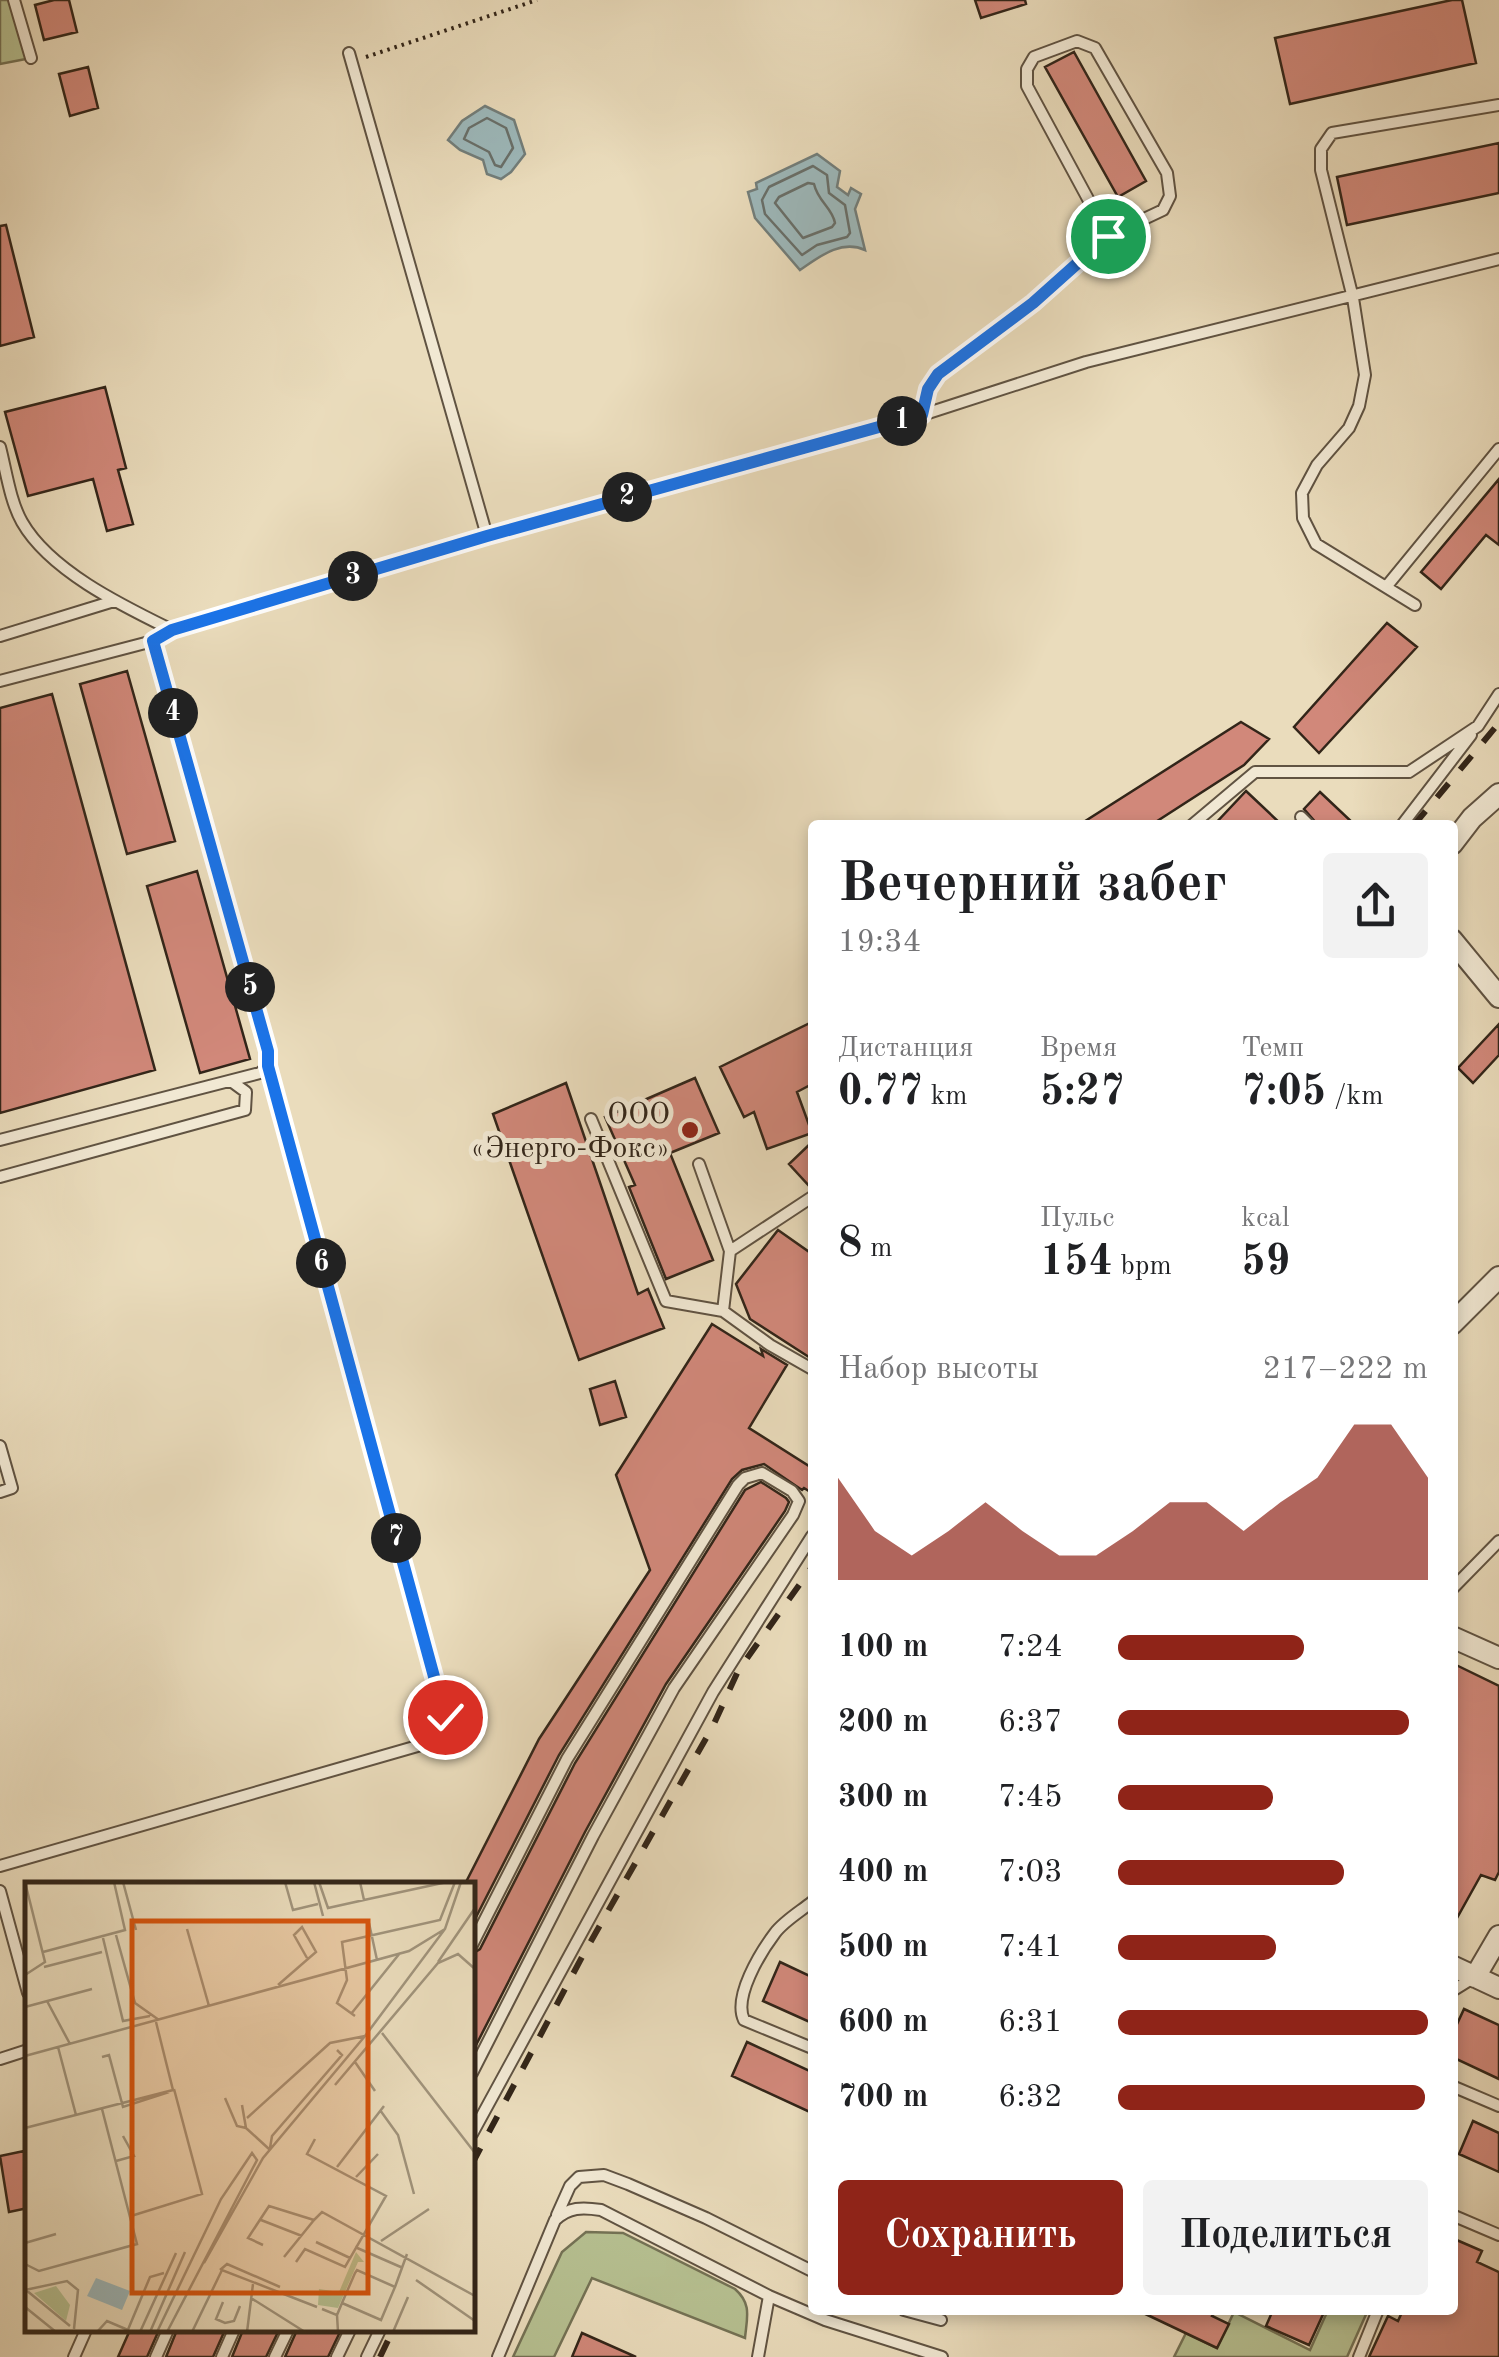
<!DOCTYPE html>
<html lang="ru">
<meta charset="utf-8">
<style>
:root{--surface:#fff;--page:#f2f2f2;--text:#202124;--muted:#757577;--accent:#8f2418}
body{margin:0;font-family:"Old Standard TT",serif;background:var(--page);color:var(--text);height:100vh;display:flex;flex-direction:column;font-size:38px;white-space:nowrap}
*{box-sizing:border-box;margin:0}
p{font-size:32px;color:var(--muted)}
.icon{flex:none;width:55px;height:55px;fill:none;stroke:currentColor;stroke-width:2;stroke-linecap:round;stroke-linejoin:round}
.map{position:relative;flex:1;overflow:hidden}
.side{position:absolute;left:808px;top:820px;width:650px;height:1495px;display:flex;flex-direction:column;background:var(--surface);border-radius:10px;box-shadow:0 5px 15px #0003}
.side>*{flex:none}
.pin{position:absolute;display:grid;place-items:center;width:85px;height:85px;color:#fff;margin:-42px;border:5px solid #fff;border-radius:50%;box-shadow:0 2px 10px #0007}
.km{position:absolute;width:50px;height:50px;margin:-25px;border-radius:50%;background:#222;color:#fff;font-size:28px;line-height:50px;text-align:center}
.round{display:grid;place-items:center;flex:none;width:105px;height:105px;border-radius:10px;background:var(--page)}
.overview{display:flex;align-items:center;justify-content:space-between;height:170px;padding:0 30px}
h1{font-size:55px;font-weight:700;line-height:75px}
.metrics{display:grid;grid-template-columns:repeat(3,1fr);gap:15px;height:170px;padding:10px 30px}
.metrics div{display:grid;align-content:center}
.metrics b{font-size:42px;font-weight:700}
.metrics small{font-size:28px;font-weight:400}
.metrics p{font-size:28px}
.chart{height:280px;padding:20px 30px}
.chart p{display:flex;justify-content:space-between}
.chart svg{width:100%;height:180px;margin-top:10px;fill:var(--accent);opacity:.7}
.button{display:flex;gap:20px;margin-top:auto;padding:20px 30px}
.button a{flex:1;height:115px;border-radius:10px;background:var(--accent);color:#fff;font-size:40px;font-weight:700;line-height:115px;text-align:center}
.button a+a{background:var(--page);color:var(--text)}
ul{padding:0 30px;list-style:none;font-size:32px}
li{display:grid;grid-template-columns:160px 120px 1fr;align-items:center;height:75px}
li i{height:25px;border-radius:12px;background:var(--accent)}
.map>svg:first-child{display:block}
.green{fill:#b6c091;stroke:#747255;stroke-width:2.5}
.water{fill:#9db9bc;stroke:#727e7b;stroke-width:2.5}
.lines{fill:none;stroke-linecap:round;stroke-linejoin:round}
.shore{stroke:#686f6a;stroke-width:2.5}
.building{fill:#d1887a;stroke:#322519;stroke-width:2.5}
.lane-casing{stroke:#605342;stroke-width:14}
.street-casing{stroke:#605342;stroke-width:24}
.path{stroke:#322519;stroke-width:4;stroke-dasharray:2.5 5;stroke-linecap:butt}
.lane{stroke:#f1e8d3;stroke-width:10}
.street{stroke:#f1e8d3;stroke-width:20}
.rail{stroke:#322519;stroke-width:6;stroke-dasharray:18 18;stroke-linecap:butt}
.route-casing{stroke:#fff;stroke-width:20}
.route{stroke:#1a73e8;stroke-width:12}
.poi-dot{fill:#8f2418;stroke:#f1e8d3;stroke-width:4}
.labels{text-anchor:middle;stroke-width:10;stroke-linejoin:round;paint-order:stroke}
.poi-label{font-size:30px;fill:#322519;stroke:#f1e8d3;text-anchor:end}
.inset-road{fill:none;stroke:#a0937b;stroke-width:2.5}
.view{fill:#d6540d;fill-opacity:0.15;stroke:#d6540d;stroke-width:5}
.inset-edge{fill:none;stroke:#322519;stroke-width:5}
</style>
<div class="map">
<svg width="1499" height="2357" viewBox="0 0 1499 2357">
<rect width="100%" height="100%" fill="#eadcbc"/>
<filter id="stains"><feTurbulence type="fractalNoise" baseFrequency=".002" numOctaves="4"/><feColorMatrix values="0 0 0 0 .2 0 0 0 0 .09 0 0 0 0 .02 0 0 0 .5 -.17"/></filter>
<radialGradient id="worn" r=".72"><stop offset=".6" stop-color="#630" stop-opacity="0"/><stop offset="1" stop-color="#630" stop-opacity=".3"/></radialGradient>
<path class="green" d="M0 0H14L31 58 0 64Z
M586 2232 623 2233 735 2289C752 2304 747 2317 745 2338L592 2278 554 2357H513L562 2252Z
M1328 2310H1368L1347 2357H1174L1186 2333 1217 2348 1234 2312 1310 2350Z"/>
<path class="water" d="M485 106 514 120 525 154 511 172 501 179 487 174 483 160 460 150 448 140 462 121Z
M817 154 840 171 837 187 848 195 851 188 861 194 855 209 865 250C841 239 819 257 800 270L755 218 748 192 757 189 756 183Z"/>
<g class="lines">
<path class="shore" d="M487 118 506 128 513 148 501 167 495 165 489 152 464 139 469 128Z
M813 166 827 175 829 193 845 205 850 233 847 237 817 245 802 255 765 214 762 200 769 187Z
M808 183 814 184C818 202 832 207 835 223L832 227 803 238 775 203 779 197Z"/>
</g>
<path class="building" d="M54 0H69L77 32 44 40 35 5Z
M975 0H1025L1026 4 981 18Z
M1452 0H1462L1476 63 1290 104 1275 38Z
M1074 52 1146 181 1118 197 1045 67Z
M88 67 98 108 70 116 59 74Z
M1499 143V193L1347 225 1337 177Z
M6 225 34 337 0 346V226Z
M105 387 126 468 118 470 133 524 107 531 93 479 28 496 5 412Z
M1499 479V545L1486 535 1441 589 1421 572Z
M1387 623 1417 647 1319 753 1294 727Z
M127 671 175 841 127 854 80 684Z
M52 694 155 1070 0 1113V708Z
M1241 722 1269 739 1244 765 1151 825H1079Z
M1246 791 1282 825H1214Z
M1320 792 1355 825H1318L1304 809Z
M197 871 250 1059 200 1073 147 886Z
M812 1022V1084L797 1092 812 1133 767 1149 754 1112 744 1117 720 1067Z
M1499 1024V1055L1473 1083 1458 1068Z
M695 1078 719 1133 670 1153 713 1260 666 1279 629 1187 635 1185 605 1117Z
M566 1083 638 1294 648 1289 664 1328 579 1360 493 1114Z
M812 1142V1188H811L789 1164Z
M778 1230 812 1254V1359L750 1319 736 1284Z
M712 1324 763 1356 761 1349 787 1365 749 1428 812 1468V1493L804 1488 802 1490 764 1464 742 1470 732 1479 559 1755 472 1925V1884H465L539 1739 650 1570 616 1475Z
M615 1381 626 1417 600 1425 590 1389Z
M761 1482 786 1498 789 1502 785 1511 666 1684 585 1832 472 2053V1954L480 1949 575 1763 745 1490Z
M1452 1663 1499 1686V1872L1495 1880 1481 1875 1452 1927Z
M780 1962 812 1977V2023L763 2001Z
M1464 2009 1499 2025V2079L1452 2057V2035Z
M747 2042 812 2072V2113L732 2076Z
M1473 2121 1499 2133V2172L1459 2154Z
M24 2151 28 2171V2208L9 2212 0 2156Z
M1452 2238 1482 2251 1477 2262 1499 2272V2357H1369L1388 2316 1398 2321 1403 2310H1452Z
M1137 2310H1215L1212 2316 1229 2324 1217 2348Z
M1273 2310H1325L1309 2345 1266 2326Z
M130 2330H159L147 2357H118Z
M177 2330H225L213 2357H166Z
M243 2330H279L266 2357H232Z
M297 2330H341L328 2357H285Z
M582 2333 636 2357H572Z"/>
<g class="lines">
<g class="lane-casing">
<path id="lane" d="M14 0 31 58
M349 53 487 536
M922 415 928 389 937 374 1033 303 1108 236 1163 210 1170 196 1167 173 1095 48 1077 41 1034 57 1027 69V86L1108 236
M0 447C6 470 10 501 22 522 50 571 123 606 172 630
M1386 587 1499 449
M1415 605 1316 544 1303 518 1302 493 1317 465 1349 428 1359 406 1365 375 1353 298 1321 170V149L1332 133 1499 105
M0 636 114 601
M0 681 153 641 172 630 487 536 922 415 1086 362 1499 259
M1301 817 1309 825
M1192 825 1255 772H1409L1478 726 1499 694
M1402 825 1471 735
M591 1119 666 1301 723 1311
M0 1140 260 1073 268 1066V1051L153 641
M699 1164 730 1251 723 1311 770 1345 812 1369
M0 1177 245 1110 246 1092 231 1081
M730 1251 812 1197
M0 1446 12 1488 0 1492
M1452 1589 1499 1541
M0 1866 428 1743C441 1737 443 1732 445 1717L268 1066
M0 1891 28 1993
M812 1902C801 1911 784 1921 775 1933 760 1953 733 1997 744 2020L812 2048
M472 1945 567 1759 738 1485 745 1478 762 1473 792 1491 799 1501 793 1515 674 1688 593 1836 472 2073
M1452 1991 1473 1978
M0 2059 28 2050
M1452 2086 1499 2106
M472 2134 713 1692 812 1536
M557 2215 570 2186 579 2177 604 2175 628 2184 706 2218 812 2271
M1452 2215 1499 2235
M904 2310 941 2320
M74 2357 86 2330
M156 2357 168 2330
M222 2357 234 2330
M275 2357 288 2330
M337 2357 350 2330
M367 2357 380 2330
M498 2357 555 2220C569 2207 582 2207 601 2210L769 2296 825 2320 942 2357
M758 2357 769 2296
M1359 2357 1378 2310"/>
</g>
<g class="street-casing">
<path id="street" d="M1452 844 1472 818 1499 794
M1452 940 1499 997
M1452 1324 1499 1277
M1452 1637 1499 1658
M1452 1966 1499 1988
M1475 1977 1499 1936"/>
</g>
<path class="path" d="M366 57 537 0"/>
<use href="#lane" class="lane"/>
<use href="#street" class="street"/>
<path class="rail" d="M1414 825 1499 723
M472 2164 582 1957 713 1726 738 1671 812 1567
M380 2357 393 2330"/>
</g>
<g class="lines">
<g class="route-casing">
<path id="route" d="M445 1717 268 1066V1051L153 641 172 630 487 536 922 415 928 389 938 374 1033 303 1108 236"/>
</g>
<use href="#route" class="route"/>
</g>
<circle class="poi-dot" cx="690" cy="1130" r="10"/>
<g class="labels">
<g class="poi-label">
<text x="670" y="1123">ООО<tspan x="670" dy="34">«Энерго-Фокс»</tspan></text>
</g>
</g>
<g transform="translate(25 1882)">
<rect width="450" height="450" fill="#eadcbc"/>
<path d="M331 370 339 380H333L313 426 293 423 294 407 314 410ZM31 404 45 423 41 439 9 411Z" fill="#b6c091"/>
<path d="M71 396 105 409 97 428 62 414Z" fill="#9db9bc"/>
<path class="inset-road" d="M98 0 111 48M260 0 268 28 293 22M289 0 298 34M294 0 303 26 339 18 335 0M339 18 422 0M344 41 352 78M162 47 184 124M91 53 110 121 134 138M78 56 98 139 125 134M18 70 100 48 89 0M413 80 450 26M19 85 77 70M0 93 20 80 0 0M253 103 291 70 277 45 269 53 282 76M22 119 45 162M0 125 67 107M326 132 375 71M330 134 312 121 322 98 317 60 415 38 430 0M357 151 450 271M33 165 51 233M0 174 384 69 420 47M77 175 84 173 98 225 144 210M330 180 350 209M310 203 413 81 433 72 450 87M200 216 212 244 221 246M217 223 221 246 244 267M355 228 373 253 389 312M222 236 305 161 340 154 420 47 436 0M0 246 148 208 131 140M245 266 247 254 317 173 312 168M91 279 109 274 98 254M312 285 359 224M331 295 353 272M106 334 177 312 149 207M236 338 277 354M356 359 404 327M291 360 325 376M0 361 31 352M238 363 223 356 244 324 289 338 297 330 450 414M330 365 378 386M259 375 289 338M271 380 280 367 320 385 361 314 282 272 290 257M179 381 238 276 340 154M0 382 14 389 112 362 77 227M195 388 202 382 255 405M391 398 450 439M370 405 382 372M0 408 42 399 53 408 49 447M1 408 45 444M226 416 280 450M198 420 191 437 200 441 209 439 215 424M0 425 31 450M297 427 312 433 313 450M312 433 317 421 330 391 332 388 370 405 356 438 317 421M72 450 82 439 103 448M102 450 125 395 139 391M115 450 151 371M125 450 160 370M132 450 196 317 227 271 232 278 142 450M167 450 197 388 292 425M222 450 228 402M368 450 383 415"/>
<path class="view" d="M107 39H343V411H107Z"/>
<rect width="450" height="450" class="inset-edge"/>
</g>
<rect width="100%" height="100%" filter="url(#stains)"/>
<rect width="100%" height="100%" fill="url(#worn)"/>
</svg>
<div class="pin" style="left:1108px;top:236px;background:#1e9e55"><svg class="icon" aria-label="arrive" viewBox="0 0 24 24"><path d="M6 21V4h12l-3 4 3 4H6"/></svg></div>
<div class="pin" style="left:445px;top:1717px;background:#d93025"><svg class="icon" aria-label="check" viewBox="0 0 24 24"><path d="M5 12l5 5 9-10"/></svg></div>
<b class="km" style="left:902px;top:421px">1</b>
<b class="km" style="left:627px;top:497px">2</b>
<b class="km" style="left:353px;top:576px">3</b>
<b class="km" style="left:173px;top:713px">4</b>
<b class="km" style="left:250px;top:987px">5</b>
<b class="km" style="left:321px;top:1263px">6</b>
<b class="km" style="left:396px;top:1538px">7</b>
<section class="side">
<div class="overview"><div><h1>Вечерний забег</h1><p>19:34</p></div><a class="round"><svg class="icon" aria-label="share" viewBox="0 0 24 24"><path d="M12 15V3M7 8l5-5 5 5M5 13v7h14v-7"/></svg></a></div>
<div class="metrics">
<div><p>Дистанция</p><b>0.77<small> km</small></b></div>
<div><p>Время</p><b>5:27</b></div>
<div><p>Темп</p><b>7:05<small> /km</small></b></div>
</div>
<div class="metrics">
<div><b>8<small> m</small></b></div>
<div><p>Пульс</p><b>154<small> bpm</small></b></div>
<div><p>kcal</p><b>59</b></div>
</div>
<div class="chart"><p><span>Набор высоты</span>217–222 m</p>
<svg viewBox="0 0 160 44" preserveAspectRatio="none"><path d="M0 44V19L10 32L20 38L30 32L40 25L50 32L60 38L70 38L80 32L90 25L100 25L110 32L120 25L130 19L140 6L150 6L160 19V44z"/></svg>
</div>
<ul>
<li><b>100 m</b>7:24<i style="width:60%"></i></li>
<li><b>200 m</b>6:37<i style="width:94%"></i></li>
<li><b>300 m</b>7:45<i style="width:50%"></i></li>
<li><b>400 m</b>7:03<i style="width:73%"></i></li>
<li><b>500 m</b>7:41<i style="width:51%"></i></li>
<li><b>600 m</b>6:31<i style="width:100%"></i></li>
<li><b>700 m</b>6:32<i style="width:99%"></i></li>
</ul>
<div class="button"><a>Сохранить</a><a>Поделиться</a></div>
</section>
</div>
